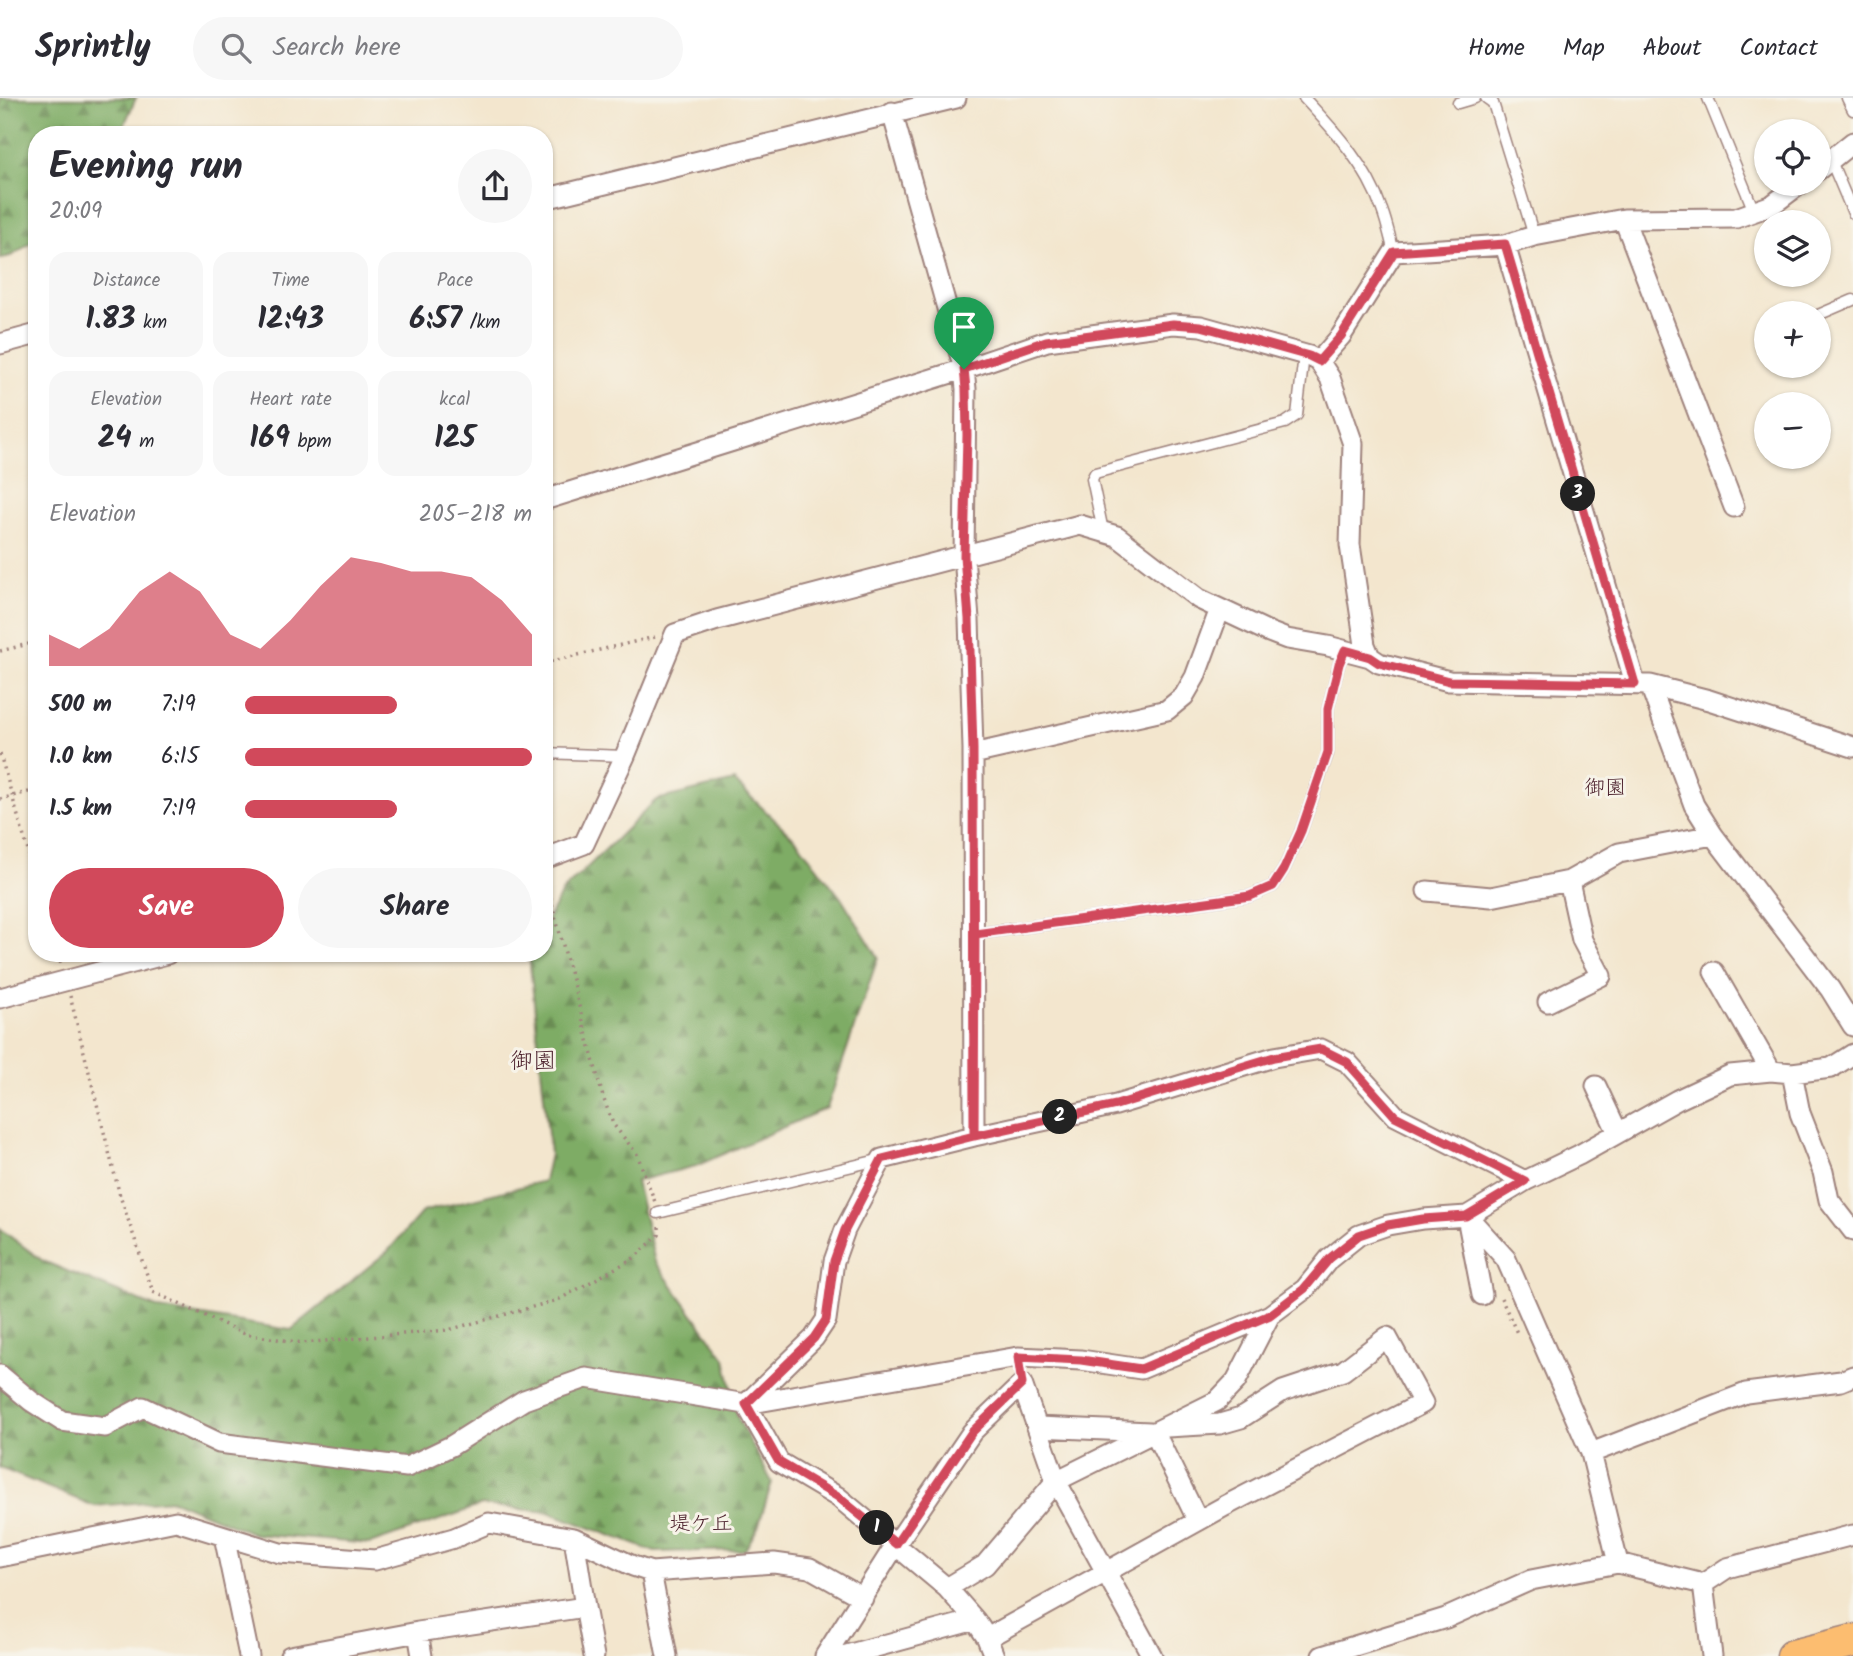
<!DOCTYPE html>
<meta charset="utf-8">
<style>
:root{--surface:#fff;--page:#f7f7f7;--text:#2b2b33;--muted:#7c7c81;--line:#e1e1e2;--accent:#d1495b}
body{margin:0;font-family:Kalam,"Klee One",sans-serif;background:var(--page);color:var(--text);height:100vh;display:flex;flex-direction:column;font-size:26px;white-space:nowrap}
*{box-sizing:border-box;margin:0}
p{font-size:23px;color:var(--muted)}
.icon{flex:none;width:38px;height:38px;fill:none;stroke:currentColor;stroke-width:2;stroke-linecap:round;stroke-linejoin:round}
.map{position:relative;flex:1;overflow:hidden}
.side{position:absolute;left:28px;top:28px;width:525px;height:836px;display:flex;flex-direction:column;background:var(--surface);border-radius:28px;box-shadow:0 2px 5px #0004}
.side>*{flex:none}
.buttons{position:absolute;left:1754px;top:21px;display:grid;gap:14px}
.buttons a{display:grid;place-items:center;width:77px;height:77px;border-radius:50%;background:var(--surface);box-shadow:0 2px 5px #0004;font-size:35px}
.pin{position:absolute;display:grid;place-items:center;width:60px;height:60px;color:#fff;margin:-72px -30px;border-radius:50% 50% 50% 0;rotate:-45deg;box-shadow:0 0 7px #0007}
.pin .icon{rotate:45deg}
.km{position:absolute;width:35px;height:35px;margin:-18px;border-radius:50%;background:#222;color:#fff;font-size:19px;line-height:35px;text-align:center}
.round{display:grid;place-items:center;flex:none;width:74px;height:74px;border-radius:37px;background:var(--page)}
.summary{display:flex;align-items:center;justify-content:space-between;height:119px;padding:0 21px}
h1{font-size:38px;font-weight:700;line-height:52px}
.figures{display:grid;grid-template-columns:repeat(3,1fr);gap:10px;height:119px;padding:7px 21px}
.figures div{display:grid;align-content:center;border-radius:18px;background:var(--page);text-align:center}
.figures b{font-size:30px;font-weight:700}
.figures small{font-size:19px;font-weight:400}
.figures p{font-size:19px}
.chart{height:196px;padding:14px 21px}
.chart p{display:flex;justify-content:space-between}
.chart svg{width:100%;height:126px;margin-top:7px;fill:var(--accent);opacity:.7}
.primary-button{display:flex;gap:14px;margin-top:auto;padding:14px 21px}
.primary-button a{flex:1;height:80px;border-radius:42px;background:var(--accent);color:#fff;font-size:28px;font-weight:700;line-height:80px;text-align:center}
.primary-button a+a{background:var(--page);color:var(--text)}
ul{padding:0 21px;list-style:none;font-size:23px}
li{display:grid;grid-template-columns:112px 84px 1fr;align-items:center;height:52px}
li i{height:18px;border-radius:9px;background:var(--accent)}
header{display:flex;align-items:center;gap:42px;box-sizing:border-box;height:98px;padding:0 35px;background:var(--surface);border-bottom:2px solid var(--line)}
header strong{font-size:33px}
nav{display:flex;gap:38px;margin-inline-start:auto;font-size:24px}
.search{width:490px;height:63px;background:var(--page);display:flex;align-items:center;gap:18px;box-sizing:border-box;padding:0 24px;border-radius:38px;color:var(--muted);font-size:26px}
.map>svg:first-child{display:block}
.forest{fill:url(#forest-firs);stroke:#646648;stroke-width:2}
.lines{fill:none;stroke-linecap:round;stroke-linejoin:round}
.service-casing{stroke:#9e827c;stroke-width:13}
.minor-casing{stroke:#9e827c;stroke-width:23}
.primary-casing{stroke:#9e827c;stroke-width:35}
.path{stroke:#9e827c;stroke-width:3.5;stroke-dasharray:2 5;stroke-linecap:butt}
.service{stroke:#fff;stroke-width:10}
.minor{stroke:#fff;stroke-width:19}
.primary{stroke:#fcbd6f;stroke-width:32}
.route-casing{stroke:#fff;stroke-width:14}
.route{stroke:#d1495b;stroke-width:9}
.labels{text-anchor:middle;stroke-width:6;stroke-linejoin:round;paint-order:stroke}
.neighbourhood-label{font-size:21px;fill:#4a1f2b;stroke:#f7f3e8}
.quarter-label{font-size:23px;fill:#4a1f2b;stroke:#f7f3e8}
</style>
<header>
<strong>Sprintly</strong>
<div class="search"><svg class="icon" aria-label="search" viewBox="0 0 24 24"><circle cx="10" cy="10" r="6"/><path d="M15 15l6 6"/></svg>Search here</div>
<nav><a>Home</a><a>Map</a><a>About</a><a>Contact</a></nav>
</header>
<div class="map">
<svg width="1853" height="1558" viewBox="0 0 1853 1558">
<defs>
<pattern id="forest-firs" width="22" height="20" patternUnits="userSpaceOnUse" patternTransform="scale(1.75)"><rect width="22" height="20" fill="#7eac65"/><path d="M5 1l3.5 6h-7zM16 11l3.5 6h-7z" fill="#698b53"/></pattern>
</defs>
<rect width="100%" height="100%" fill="#f7f3e8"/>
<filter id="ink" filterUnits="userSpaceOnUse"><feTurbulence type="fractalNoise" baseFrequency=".0143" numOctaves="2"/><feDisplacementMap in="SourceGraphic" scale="14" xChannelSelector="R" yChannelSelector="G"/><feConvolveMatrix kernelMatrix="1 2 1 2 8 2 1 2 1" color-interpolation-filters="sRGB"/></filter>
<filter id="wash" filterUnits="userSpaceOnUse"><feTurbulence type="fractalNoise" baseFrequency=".00686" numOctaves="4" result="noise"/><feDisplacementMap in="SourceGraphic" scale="28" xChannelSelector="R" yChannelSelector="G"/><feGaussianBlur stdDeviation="1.57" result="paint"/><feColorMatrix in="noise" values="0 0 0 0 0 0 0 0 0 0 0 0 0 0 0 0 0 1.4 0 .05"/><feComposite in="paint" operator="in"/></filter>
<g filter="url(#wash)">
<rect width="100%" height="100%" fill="#f3e6ce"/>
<path class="forest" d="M0 0H136L120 37H37V140L13 157 0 161Z
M734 683 797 743 844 804 878 859 827 1010 696 1068 636 1083 655 1164 725 1260 738 1321 772 1384 758 1429 745 1452 655 1454 548 1414 482 1407 370 1446 254 1436 173 1402 94 1408 0 1370V1131L43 1163 159 1211 291 1232 388 1153 422 1114 544 1083 550 1056 529 857 544 856V828L562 794 656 702Z"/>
</g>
<g filter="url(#ink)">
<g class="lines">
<g class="service-casing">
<path id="service" d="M1304 0C1335 33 1367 68 1382 112 1387 125 1390 140 1394 154
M1486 0 1493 5 1534 138
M1708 0 1754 113
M1847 0 1853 12
M1458 5 1475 0
M1831 63 1853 115
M1818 217 1853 202
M1103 433 1092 381 1095 375 1285 325 1297 317 1304 257
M544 655 625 658
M975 836 1250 798 1273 788 1284 771 1301 733 1328 655V611L1339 566 1345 552
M658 1115 882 1061"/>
</g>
<g class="minor-casing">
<path id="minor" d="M892 14 964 271 966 291 964 458 969 521 973 651 974 1038
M1818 72 1853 44
M544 101 956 0
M1624 121 1734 409
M1505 147 1635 585
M0 246 37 236
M1319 263 1341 238 1394 154 1505 147 1534 138 1624 121 1736 120 1772 107 1800 86
M544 402 964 271 1047 243 1173 226 1201 228 1309 258 1319 263 1330 280 1353 346 1350 447 1365 547 1370 559
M1650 587 1694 707 1713 737 1830 891 1853 928
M973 656 1167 612 1184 598 1195 579 1220 511
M544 761 584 746 625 658 675 536 717 522 1080 427 1117 438 1199 501 1269 534 1287 541 1328 548 1370 559 1379 565 1449 583 1650 587 1709 602 1853 649
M1427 793 1491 799 1569 783 1619 755 1713 737
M1714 874 1771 973
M0 900 167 856
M1548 904 1601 878 1582 842 1569 783
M1792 975 1800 1015 1823 1074 1829 1102 1853 1133
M1596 988 1618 1035
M1467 1118 1506 1161 1591 1355 1618 1465 1703 1486 1727 1470 1853 1437
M1467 1119 1482 1197
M0 1277 31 1303 62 1323 105 1329 143 1309 219 1345 407 1369 451 1348 524 1302 586 1280 746 1306 1018 1259 1081 1262 1141 1271 1270 1217 1305 1191 1329 1161 1359 1137 1388 1127 1423 1121 1467 1118 1525 1083 1579 1057 1677 1002 1730 977 1771 973 1792 975 1831 970 1853 956
M746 1306 814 1240 826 1222 834 1163 845 1132 882 1061 974 1038 1116 1007 1274 959 1321 951 1347 964 1396 1018 1525 1083
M746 1306 779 1364 838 1399 947 1490 975 1522 987 1540 994 1558
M1038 1329 1150 1334
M1155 1335 1198 1423
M1591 1355 1746 1295 1841 1283 1853 1278
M224 1438 249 1558
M0 1459 176 1423 280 1455 375 1462 454 1440 489 1425 574 1440 633 1468 651 1474 774 1465 810 1470 863 1500
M651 1474 667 1558
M1703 1486 1712 1558
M947 1490 985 1467 1056 1383 1152 1558
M585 1509 594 1558
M418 1534 585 1509 574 1440
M987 1540 1225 1408 1423 1305 1387 1239 1343 1273 1283 1293 1241 1320 1220 1326 1167 1329
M290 1558 418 1534 422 1558
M825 1558 896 1446 972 1334 1022 1286 1056 1383 1217 1303 1236 1283 1270 1217
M843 1558 975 1522
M1322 1558 1446 1520 1531 1482 1618 1465"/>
</g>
<g class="primary-casing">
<path id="primary" d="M1793 1558 1853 1543"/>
</g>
<path class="path" d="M0 553 37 544
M544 565 655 539
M0 656 37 784
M0 701 37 692
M545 779 603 999 613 1026 637 1056 655 1104
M58 856 61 867
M70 898 120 1098 153 1194 245 1236 303 1245 448 1232 558 1202 634 1160 659 1137V1128
M1501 1200 1517 1235"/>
<use href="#service" class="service"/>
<use href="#minor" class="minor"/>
<use href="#primary" class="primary"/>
</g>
</g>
<g class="lines" filter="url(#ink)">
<g class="route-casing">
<path id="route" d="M964 271 966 291 967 337 964 458 969 521 973 651 974 1038 882 1061 845 1132 834 1163 826 1222 814 1240 746 1306 779 1364 838 1399 896 1446 972 1334 1022 1286 1018 1259 1081 1262 1141 1271 1270 1217 1304 1191 1329 1161 1359 1137 1388 1127 1423 1121 1466 1118 1525 1083 1395 1018 1347 964 1321 951 1274 959 1116 1007 974 1038 975 836 1250 798 1273 788 1284 771 1301 733 1328 654V611L1339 566 1345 552 1370 559 1379 565 1449 583 1635 586 1505 146 1394 154 1341 238 1319 263 1309 258 1201 228 1173 226 1046 243 964 271"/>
</g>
<use href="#route" class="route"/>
</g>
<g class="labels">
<g class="neighbourhood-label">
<text x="1605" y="696">御園</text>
<text x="701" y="1432">堤ケ丘</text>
</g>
<g class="quarter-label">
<text x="533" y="970">御園</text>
</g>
</g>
</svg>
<div class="buttons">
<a><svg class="icon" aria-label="locate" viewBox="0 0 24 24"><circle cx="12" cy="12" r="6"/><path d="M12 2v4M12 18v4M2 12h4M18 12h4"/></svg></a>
<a><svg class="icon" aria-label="layers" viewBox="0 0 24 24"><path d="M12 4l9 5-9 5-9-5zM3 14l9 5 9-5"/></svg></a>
<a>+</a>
<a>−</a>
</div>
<div class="pin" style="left:964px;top:271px;background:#1e9e55"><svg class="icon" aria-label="arrive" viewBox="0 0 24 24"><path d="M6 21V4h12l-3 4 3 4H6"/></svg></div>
<b class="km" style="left:877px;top:1430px">1</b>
<b class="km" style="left:1060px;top:1019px">2</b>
<b class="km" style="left:1578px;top:396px">3</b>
<section class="side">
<div class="summary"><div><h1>Evening run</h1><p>20:09</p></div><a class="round"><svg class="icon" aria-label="share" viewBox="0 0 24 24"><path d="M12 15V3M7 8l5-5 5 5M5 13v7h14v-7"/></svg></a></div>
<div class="figures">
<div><p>Distance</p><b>1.83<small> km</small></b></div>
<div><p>Time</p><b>12:43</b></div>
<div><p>Pace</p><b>6:57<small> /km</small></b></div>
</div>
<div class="figures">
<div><p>Elevation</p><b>24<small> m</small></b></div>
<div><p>Heart rate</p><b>169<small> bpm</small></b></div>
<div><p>kcal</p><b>125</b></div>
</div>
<div class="chart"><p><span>Elevation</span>205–218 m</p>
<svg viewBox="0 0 160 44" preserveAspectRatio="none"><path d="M0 44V33L10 38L20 31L30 18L40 11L50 18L60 33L70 38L80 28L90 16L100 6L110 8L120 11L130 11L140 13L150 21L160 33V44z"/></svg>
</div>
<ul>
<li><b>500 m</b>7:19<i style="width:53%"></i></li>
<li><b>1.0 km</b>6:15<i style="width:100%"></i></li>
<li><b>1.5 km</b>7:19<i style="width:53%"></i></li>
</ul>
<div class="primary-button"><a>Save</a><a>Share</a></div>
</section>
</div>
